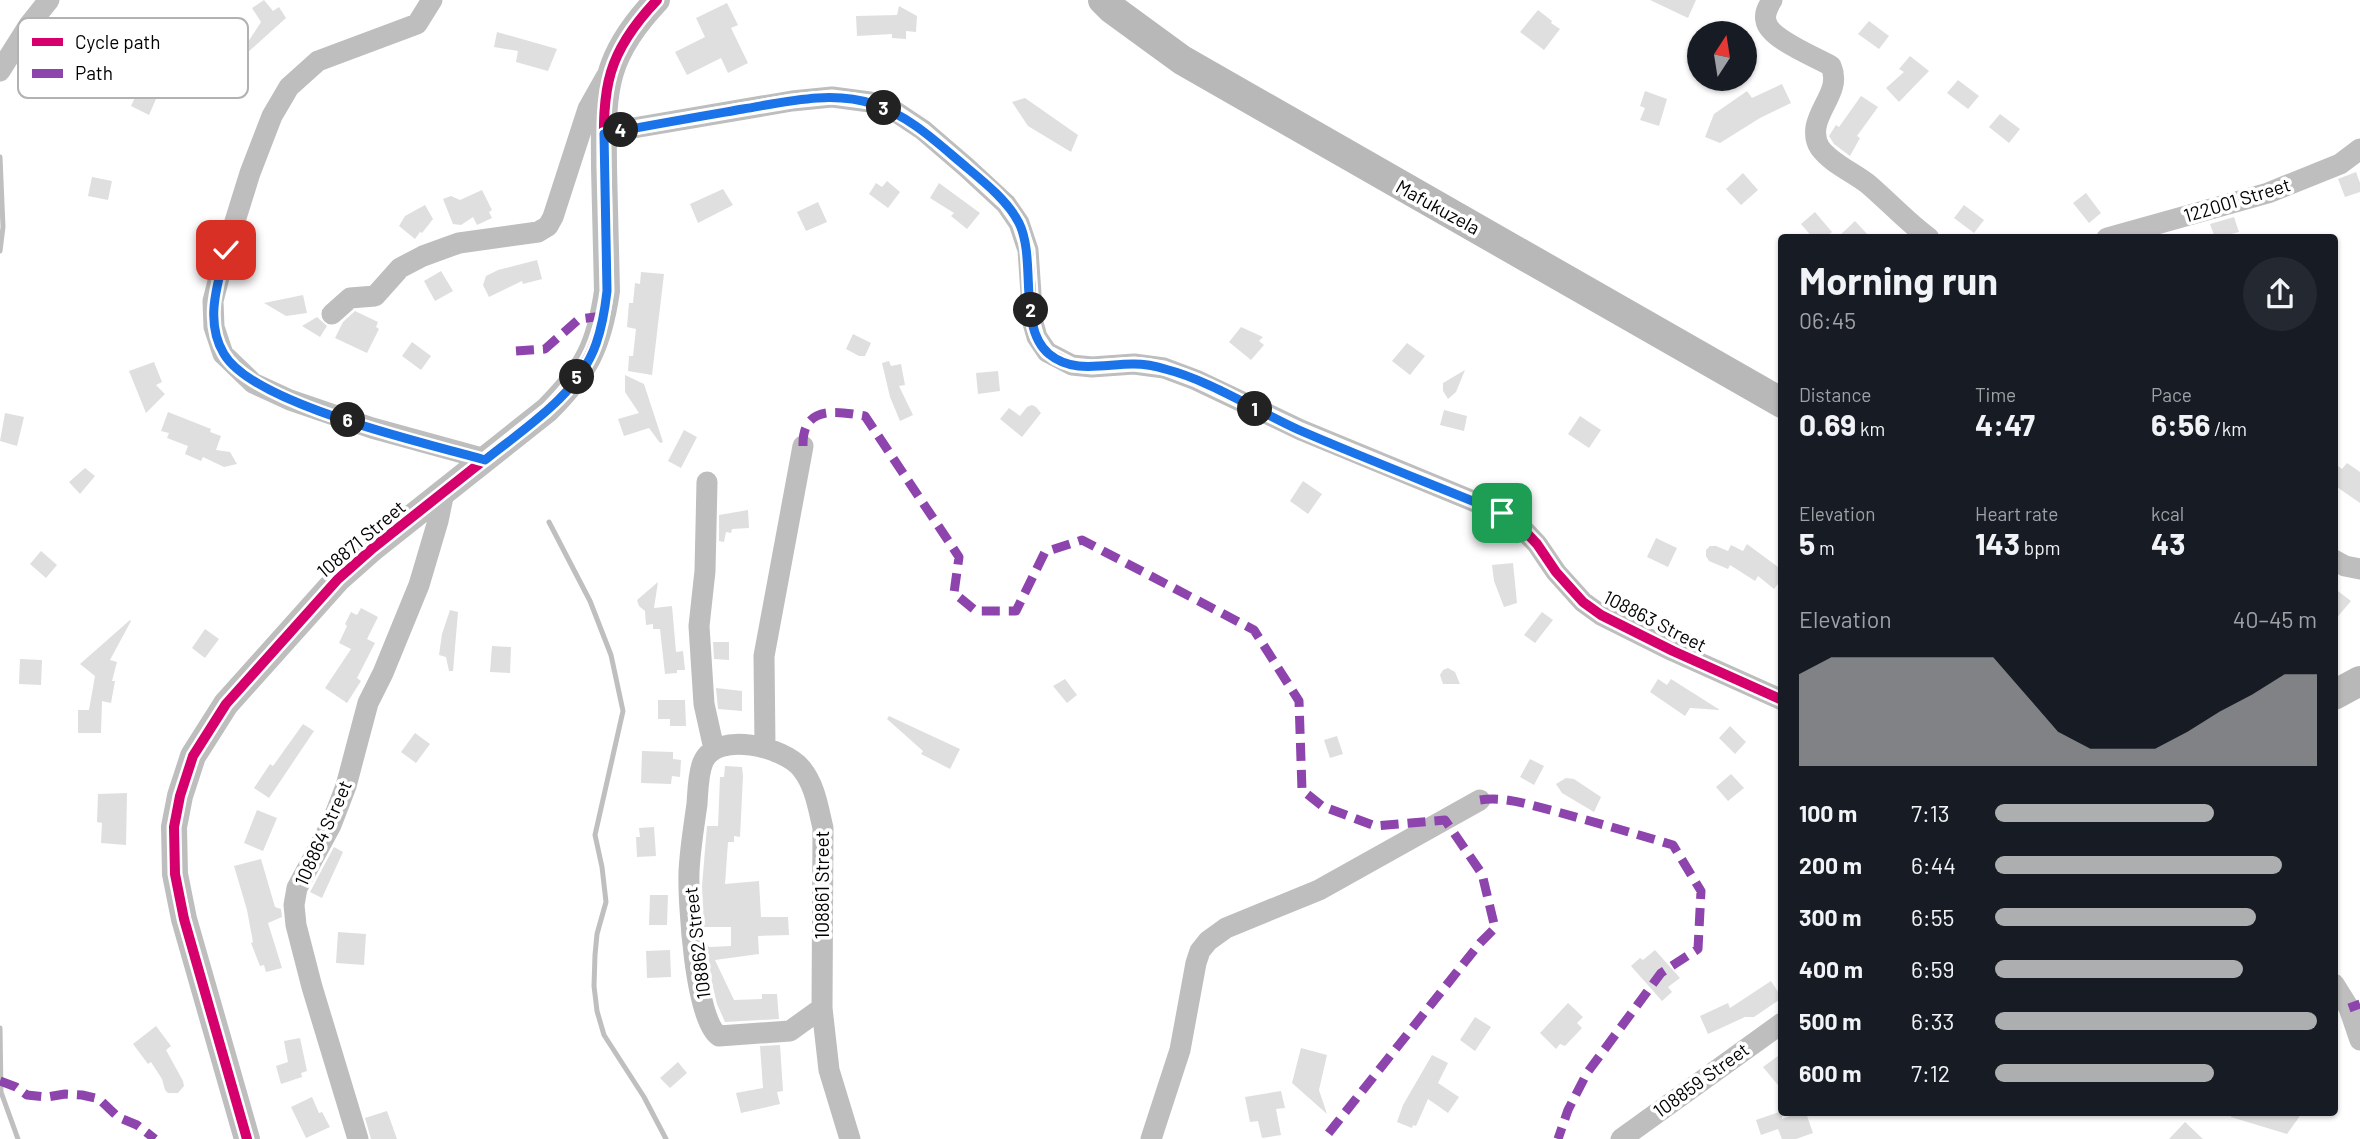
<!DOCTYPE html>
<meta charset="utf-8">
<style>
:root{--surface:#171b24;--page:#242831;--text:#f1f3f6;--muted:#9ea1a6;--accent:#adaeaf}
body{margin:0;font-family:Barlow,sans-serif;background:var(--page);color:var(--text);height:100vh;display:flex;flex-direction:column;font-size:26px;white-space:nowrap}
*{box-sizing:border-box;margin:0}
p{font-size:23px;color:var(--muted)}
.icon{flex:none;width:38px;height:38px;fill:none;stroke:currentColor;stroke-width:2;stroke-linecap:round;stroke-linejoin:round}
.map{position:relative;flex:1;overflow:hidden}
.drawer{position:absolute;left:1778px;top:234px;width:560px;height:882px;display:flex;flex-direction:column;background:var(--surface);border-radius:7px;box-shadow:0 2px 5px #0004}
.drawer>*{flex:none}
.needle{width:46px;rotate:12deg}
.fabs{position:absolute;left:1687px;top:21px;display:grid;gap:14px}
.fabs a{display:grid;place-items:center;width:70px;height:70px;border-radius:50%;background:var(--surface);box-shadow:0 2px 5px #0004;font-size:35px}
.pin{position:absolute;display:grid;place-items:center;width:60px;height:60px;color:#fff;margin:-30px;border-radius:14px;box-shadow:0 4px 10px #0006}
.km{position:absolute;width:35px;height:35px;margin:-18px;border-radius:50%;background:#222;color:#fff;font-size:19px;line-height:35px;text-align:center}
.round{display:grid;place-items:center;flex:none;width:74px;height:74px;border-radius:37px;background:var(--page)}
.summary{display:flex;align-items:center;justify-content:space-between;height:119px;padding:0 21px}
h1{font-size:38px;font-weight:700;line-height:52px}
.metrics{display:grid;grid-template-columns:repeat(3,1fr);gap:10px;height:119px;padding:7px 21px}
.metrics div{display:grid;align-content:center}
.metrics b{font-size:30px;font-weight:700}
.metrics small{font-size:19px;font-weight:400}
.metrics p{font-size:19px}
.chart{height:196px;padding:14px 21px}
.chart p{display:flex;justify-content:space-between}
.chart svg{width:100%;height:126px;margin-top:7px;fill:var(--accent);opacity:.7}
ul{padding:0 21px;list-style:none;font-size:23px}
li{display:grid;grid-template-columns:112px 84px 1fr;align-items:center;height:52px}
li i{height:18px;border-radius:9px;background:var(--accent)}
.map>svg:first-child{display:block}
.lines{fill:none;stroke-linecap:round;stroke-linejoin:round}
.stream{stroke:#bfbfbf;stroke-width:5}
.building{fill:#dfdfdf}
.minor{stroke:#bebebe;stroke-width:21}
.tertiary{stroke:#bebebe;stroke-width:26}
.secondary{stroke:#b8b8b8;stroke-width:30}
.quiet{stroke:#8e44ad;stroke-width:9;stroke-dasharray:18 9;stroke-linecap:butt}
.cycleway-casing{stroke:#fff;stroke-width:15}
.cycleway{stroke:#d6006c;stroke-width:10}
.route-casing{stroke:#fff;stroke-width:14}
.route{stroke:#1a73e8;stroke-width:9}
.labels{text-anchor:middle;stroke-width:7;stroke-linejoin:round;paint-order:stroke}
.street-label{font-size:19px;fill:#000;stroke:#fff}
.key{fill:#fff;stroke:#b2b2b2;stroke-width:2}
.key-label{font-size:19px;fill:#000}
</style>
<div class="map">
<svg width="2360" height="1139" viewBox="0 0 2360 1139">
<rect width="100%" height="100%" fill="#fff"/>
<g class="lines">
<path class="stream" d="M0 157 3 227 0 251
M549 522 590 601 611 655 623 711 595 835 602 867 606 902 597 934 595 955 594 986 597 1011 604 1035 644 1097 666 1139
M0 1028 1 1092 18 1139"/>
</g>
<path class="building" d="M264 0 273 11 279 7 286 18 246 54 242 51 261 22 252 8Z
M1650 0H1696L1688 18Z
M727 3 738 25 731 28 748 63 728 73 721 58 687 75 675 52 705 37 696 18Z
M899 6 917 16 916 32 906 31V39L892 38V34L857 36 856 16 897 15Z
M1538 10 1552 21 1551 23 1560 29 1544 50 1520 32Z
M1869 21 1889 36 1879 49 1858 34Z
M497 32 557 49 548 71 516 62 518 51 494 47Z
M1910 56 1929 71 1899 102 1886 88 1904 72 1899 69Z
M1958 80 1979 96 1968 109 1947 93Z
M144 84 159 92 149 115 131 106 139 89 141 90Z
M1782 84 1791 103 1760 118 1720 143 1705 137 1714 114 1747 91 1752 98Z
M1645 91 1667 99 1659 126 1640 120 1645 108 1640 106Z
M1861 96 1878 107 1857 136 1860 138 1850 156 1834 144 1829 136 1836 125 1839 127Z
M1025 98 1078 135 1071 152 1028 126 1012 102Z
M2000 114 2020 129 2009 143 1989 127Z
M2356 172 2360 183V192L2345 197 2338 179Z
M1743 173 1758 190 1741 205 1726 189Z
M92 177 112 181 108 200 88 196Z
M887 181 900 192 888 208 869 194 876 183 882 187Z
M939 183 980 213 967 229 951 216 954 213 930 198Z
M723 189 733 205 698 223 690 204Z
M482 190 492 210 489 212 492 218 477 225 473 217 461 225 453 224 443 199 451 196 460 200Z
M2086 193 2101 213 2089 223 2073 203Z
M818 202 827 222 806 231 797 212Z
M425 205 433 219 422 233 420 232 415 239 399 226 405 216Z
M1964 205 1984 220 1974 233 1954 218Z
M1815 212 1832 232 1824 238H1813L1801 224Z
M2234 217 2239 232 2215 238 2210 224Z
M1855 221 1871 238H1837Z
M537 260 542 279 523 284 522 281 489 297 483 285 486 276 498 270Z
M441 271 453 291 435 301 424 281Z
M641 272 664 274 652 375 628 371 629 356H633L636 329 627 327 629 303H633L635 283 640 284Z
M303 295 307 313 286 316 264 303Z
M355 311 378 322 376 327 379 329 367 353 335 338 343 322Z
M317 317 327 326 320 337 302 326Z
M1241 327 1263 337 1259 341 1264 345 1251 360 1229 342Z
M853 334 871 343 865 356H859L846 349Z
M412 342 431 356 421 370 402 356Z
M1407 343 1425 356 1410 375 1392 361Z
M889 361 891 366 901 364 905 385 899 386 913 415 900 421 890 397 882 363Z
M154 362 162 382 156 385 165 394 146 413 129 371Z
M1465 370 1456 392 1448 399 1443 391V383Z
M998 371 1000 391 978 394 976 373Z
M625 375 644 384 663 442 660 443 649 428 624 436 618 419 639 413 625 392Z
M1032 405 1036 407 1041 413 1022 437 1000 419 1009 408 1020 416 1027 407Z
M1444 410 1467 416 1464 431 1440 425Z
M168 412 211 429 210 432 221 436 216 450 230 452 237 464 224 467 203 457 201 461 185 454 188 446 167 438 169 433 161 431Z
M5 413 24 417 17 446 0 441Z
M1580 416 1601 430 1589 448 1568 434Z
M684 430 697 437 681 468 668 461Z
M2334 463 2342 469 2347 463 2360 472V503L2334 485Z
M85 468 95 476 80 494 69 482Z
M1303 481 1322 494 1308 514 1290 501Z
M748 510 749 528 732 529 731 533 726 532 724 542 719 541V515Z
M1656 538 1677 548 1668 567 1647 557Z
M1747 544 1782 570V579L1774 589 1758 576 1755 581 1730 565 1728 569 1709 561 1706 556V550L1710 546H1716L1728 551 1731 545 1743 551Z
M41 551 57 565 46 578 30 564Z
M1513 563 1517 603 1504 607 1494 581 1492 565Z
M658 582 654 608 672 606 676 652 683 651 685 670H677V673L665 674 660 629H653V624L646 625 645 611 639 606 637 600Z
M2334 588 2351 601 2334 621Z
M361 608 378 617 367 639 375 643 357 678 361 681 347 703 325 688 351 649 339 643 347 626 345 624 351 612 357 615Z
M450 610 458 612 453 671H449L446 657 439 655 442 634Z
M1542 612 1553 620 1535 643 1524 635Z
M130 620 131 621 110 660 117 662 112 681H115L111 703 102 701 101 733H78V710H89L95 676 80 664Z
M205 629 219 639 205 658 192 648Z
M713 642H729V660L714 659Z
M492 646 511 647 510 673 490 672Z
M20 659 42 660 41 685 19 684Z
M1448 668 1455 672 1460 684H1443L1440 675 1443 670Z
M1065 679 1077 695 1067 703 1053 686Z
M1658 679 1667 685 1671 679 1720 710 1690 708 1685 716 1650 692Z
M716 688 742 691V711L718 709Z
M658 700H685L686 726H670V719H658Z
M889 716 960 749 950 769 921 754 923 751 887 719Z
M303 724 314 731 269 798 254 788 270 764 273 766Z
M1730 726 1746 742 1735 754 1719 738Z
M415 733 430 744 416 763 401 752Z
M1337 736 1343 754 1330 758 1324 740Z
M642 751 673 752V759L681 760 680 777 672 776 671 784 641 783Z
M1530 759 1544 766 1534 785 1520 777Z
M725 766 742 767 743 776 740 837 734 836V842H728L725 884 759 881 761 917H788L789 935 758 936 759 954 715 960 734 1000 762 999V994H777L779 1019 725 1022 717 1004 712 983 706 942 709 947 731 946V927H704L702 886 707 826H718L720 777H724Z
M1731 774 1744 788 1728 801 1716 787Z
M1566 778 1574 779 1601 797 1594 812 1562 793 1556 784Z
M127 793 126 845 101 843 102 823 97 822 98 794Z
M257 810 277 818 263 851 244 843Z
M654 827 656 856 637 857 636 837H640L639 828Z
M334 847 343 852 322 898 310 892Z
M261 859 275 907 281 909 282 917 268 923 282 968 266 972 264 965 260 966 251 943 253 942 247 910 234 866Z
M650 895H668L667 925H649Z
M338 932 366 934 364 965 336 963Z
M670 950 671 977 647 978 646 951Z
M1655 950 1680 978 1668 987 1672 992 1662 1001 1631 966 1640 958 1643 960Z
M1771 981 1782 998 1754 1017H1745L1708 1034 1700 1016 1728 1003 1730 1008Z
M1568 1003 1583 1017 1577 1023 1582 1028 1565 1046 1560 1044 1556 1049 1540 1033Z
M1475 1017 1491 1027 1475 1051 1460 1040Z
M156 1026 171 1046 166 1050 183 1081 184 1086 178 1093H168L165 1090 162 1079 151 1062 148 1064 133 1044Z
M300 1038 307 1071 301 1073 302 1077 281 1084 276 1066 288 1062 284 1041Z
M780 1045 783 1091 777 1092 780 1104 741 1113 736 1093 763 1088 760 1046Z
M1301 1048 1327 1055 1319 1090 1327 1114 1292 1083Z
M1782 1053V1090L1763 1067Z
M1432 1055 1448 1063 1438 1083 1459 1097 1448 1113 1428 1099 1416 1126 1413 1125 1412 1128 1397 1122 1403 1105Z
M678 1062 687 1073 670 1088 660 1078Z
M1281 1091 1285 1108 1276 1109 1281 1135 1262 1138 1258 1121 1250 1122 1245 1097Z
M312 1097 319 1113 322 1112 330 1127 306 1138 291 1107Z
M387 1111 397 1139H371L365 1118Z
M1782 1111V1119L1798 1113H1806L1813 1133 1796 1139H1782L1778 1129 1761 1135 1756 1120Z
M2231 1113H2302L2287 1134 2231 1117Z
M2185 1122 2203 1139H2169Z"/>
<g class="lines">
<path class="minor" d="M432 0 417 24 318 61 289 87 272 116 250 173 226 250 213 301 214 327 223 354 253 383 290 400 372 428 485 459
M1772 0C1768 7 1764 13 1766 21 1769 39 1816 57 1831 66 1841 89 1820 105 1816 127 1815 134 1816 142 1820 148 1832 164 1853 172 1868 184 1889 202 1907 222 1929 238
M0 71 29 25 49 0
M604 133 792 101 832 97 870 102 896 112 923 130 966 167 1006 204 1019 223 1028 250 1033 323 1037 337 1047 352 1072 365 1092 367 1134 364 1164 368 1196 380 1301 430 1502 513 1519 525 1537 544 1556 572 1583 602 1601 615 1673 651 1782 700
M2107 238 2268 193 2340 164 2360 149
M332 314 350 298 375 296 400 268 423 256 459 243 538 232 548 226 553 217 588 109 606 77
M707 482 705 571 699 626 704 704 714 749
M2334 560 2345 566 2360 569
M765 747 764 656 803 446
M2334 984 2349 1008 2360 1040
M822 1008 790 1031 719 1036C695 1021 688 901 689 872 690 849 694 826 697 804 698 790 698 774 703 762 717 730 784 747 801 768 815 785 818 807 823 828L822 1008 829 1070 850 1139
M358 1139 312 987 296 925 294 905 297 888 331 825 346 786 368 703 383 673 419 585 438 521 444 492
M1151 1139 1180 1050 1196 963 1200 951 1208 941 1226 928 1319 890 1480 800
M1621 1139 1782 1023"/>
<path class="tertiary" d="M247 1139 184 919 175 874 174 827 180 796 193 756 226 704 338 579 373 548 547 410C586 371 599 346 607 291 606 250 605 209 604 167 604 136 602 102 611 72 619 45 638 20 657 0"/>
<path class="secondary" d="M1103 0 1112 9 1182 60 1782 403
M2334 695 2360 681"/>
<path class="quiet" d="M516 351 545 349 579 319 603 316
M803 446C802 405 836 411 865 416L959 557 954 593 976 611H1016L1045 552 1082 540 1254 630 1299 701 1302 790 1322 806 1375 826 1445 820 1482 874 1495 928 1480 943 1324 1139
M1480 800C1504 796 1530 805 1554 811 1594 822 1633 833 1673 845L1701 891 1698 949 1661 973 1587 1073 1568 1110 1558 1139
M2349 1008 2360 1004
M0 1081 16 1087 27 1095 47 1097 65 1094 82 1095 99 1099 118 1117 137 1125 155 1139"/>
<g class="cycleway-casing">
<path id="cycleway" d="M604 133 792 101 832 97 870 102 896 112 923 130 966 167 1006 204 1019 223 1028 250 1033 323 1037 337 1047 352 1072 365 1092 367 1134 364 1164 368 1196 380 1301 430 1502 513 1519 525 1537 544 1556 572 1583 602 1601 615 1673 651 1782 700
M247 1139 184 919 175 874 174 827 180 796 193 756 226 704 338 579 373 548 547 410C586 371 599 346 607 291 606 250 605 209 604 167 604 136 602 102 611 72 619 45 638 20 657 0"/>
</g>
<use href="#cycleway" class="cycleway"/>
</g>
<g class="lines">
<g class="route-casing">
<path id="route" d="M226 250C218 283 204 321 224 354 254 405 426 443 485 460 526 427 578 395 596 344 602 327 605 309 607 291L604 134C650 125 697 117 743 109 785 102 832 90 873 104 907 115 932 138 959 161 979 178 1007 199 1019 223 1037 259 1017 328 1049 354 1073 374 1104 364 1133 364 1143 364 1156 366 1165 369 1209 380 1257 411 1299 430 1366 459 1434 485 1502 513"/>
</g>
<use href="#route" class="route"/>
</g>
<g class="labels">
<g class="street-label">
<text transform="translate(2237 200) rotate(-17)" y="7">122001 Street</text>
<text transform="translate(1438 207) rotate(29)" y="7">Mafukuzela</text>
<text transform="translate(361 539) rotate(-40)" y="7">108871 Street</text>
<text transform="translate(1655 621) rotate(27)" y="7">108863 Street</text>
<text transform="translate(323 833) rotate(-66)" y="7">108864 Street</text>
<text transform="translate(822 885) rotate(-90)" y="7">108861 Street</text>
<text transform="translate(697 943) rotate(-97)" y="7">108862 Street</text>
<text transform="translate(1701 1080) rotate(-36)" y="7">108859 Street</text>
</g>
</g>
<rect x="18" y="18" width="230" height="80" rx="10" class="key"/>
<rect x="32" y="38" width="31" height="8" fill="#d6006c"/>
<rect x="32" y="69" width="31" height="9" fill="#8e44ad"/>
<g class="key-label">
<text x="75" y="49">Cycle path</text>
<text x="75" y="80">Path</text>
</g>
</svg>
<div class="fabs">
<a><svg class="needle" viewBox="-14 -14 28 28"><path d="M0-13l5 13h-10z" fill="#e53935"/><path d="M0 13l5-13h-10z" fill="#9ea1a6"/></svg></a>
</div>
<div class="pin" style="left:1502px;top:513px;background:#1e9e55"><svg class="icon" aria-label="arrive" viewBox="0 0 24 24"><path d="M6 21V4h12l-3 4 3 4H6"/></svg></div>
<div class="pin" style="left:226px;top:250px;background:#d93025"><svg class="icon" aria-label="check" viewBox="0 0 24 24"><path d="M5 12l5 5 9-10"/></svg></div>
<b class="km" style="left:1255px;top:409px">1</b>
<b class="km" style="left:1031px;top:310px">2</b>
<b class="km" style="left:884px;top:108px">3</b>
<b class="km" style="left:621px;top:130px">4</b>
<b class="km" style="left:577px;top:377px">5</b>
<b class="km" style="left:348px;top:420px">6</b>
<section class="drawer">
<div class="summary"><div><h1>Morning run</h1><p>06:45</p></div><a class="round"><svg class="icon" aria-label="share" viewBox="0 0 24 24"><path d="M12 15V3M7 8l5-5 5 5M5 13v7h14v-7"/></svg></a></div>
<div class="metrics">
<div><p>Distance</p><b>0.69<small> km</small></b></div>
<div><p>Time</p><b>4:47</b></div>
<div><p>Pace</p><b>6:56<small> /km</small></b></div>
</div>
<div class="metrics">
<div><p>Elevation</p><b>5<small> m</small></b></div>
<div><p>Heart rate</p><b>143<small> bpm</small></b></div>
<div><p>kcal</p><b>43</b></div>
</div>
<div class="chart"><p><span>Elevation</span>40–45 m</p>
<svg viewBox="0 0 160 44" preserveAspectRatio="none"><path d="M0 44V12L10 6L20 6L30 6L40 6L50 6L60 6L70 19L80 32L90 38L100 38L110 38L120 32L130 25L140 19L150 12L160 12V44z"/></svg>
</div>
<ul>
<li><b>100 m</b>7:13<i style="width:68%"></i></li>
<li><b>200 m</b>6:44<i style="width:89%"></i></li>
<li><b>300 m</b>6:55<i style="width:81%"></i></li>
<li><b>400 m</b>6:59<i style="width:77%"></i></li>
<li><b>500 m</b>6:33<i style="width:100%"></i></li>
<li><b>600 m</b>7:12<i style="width:68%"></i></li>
</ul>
</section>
</div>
